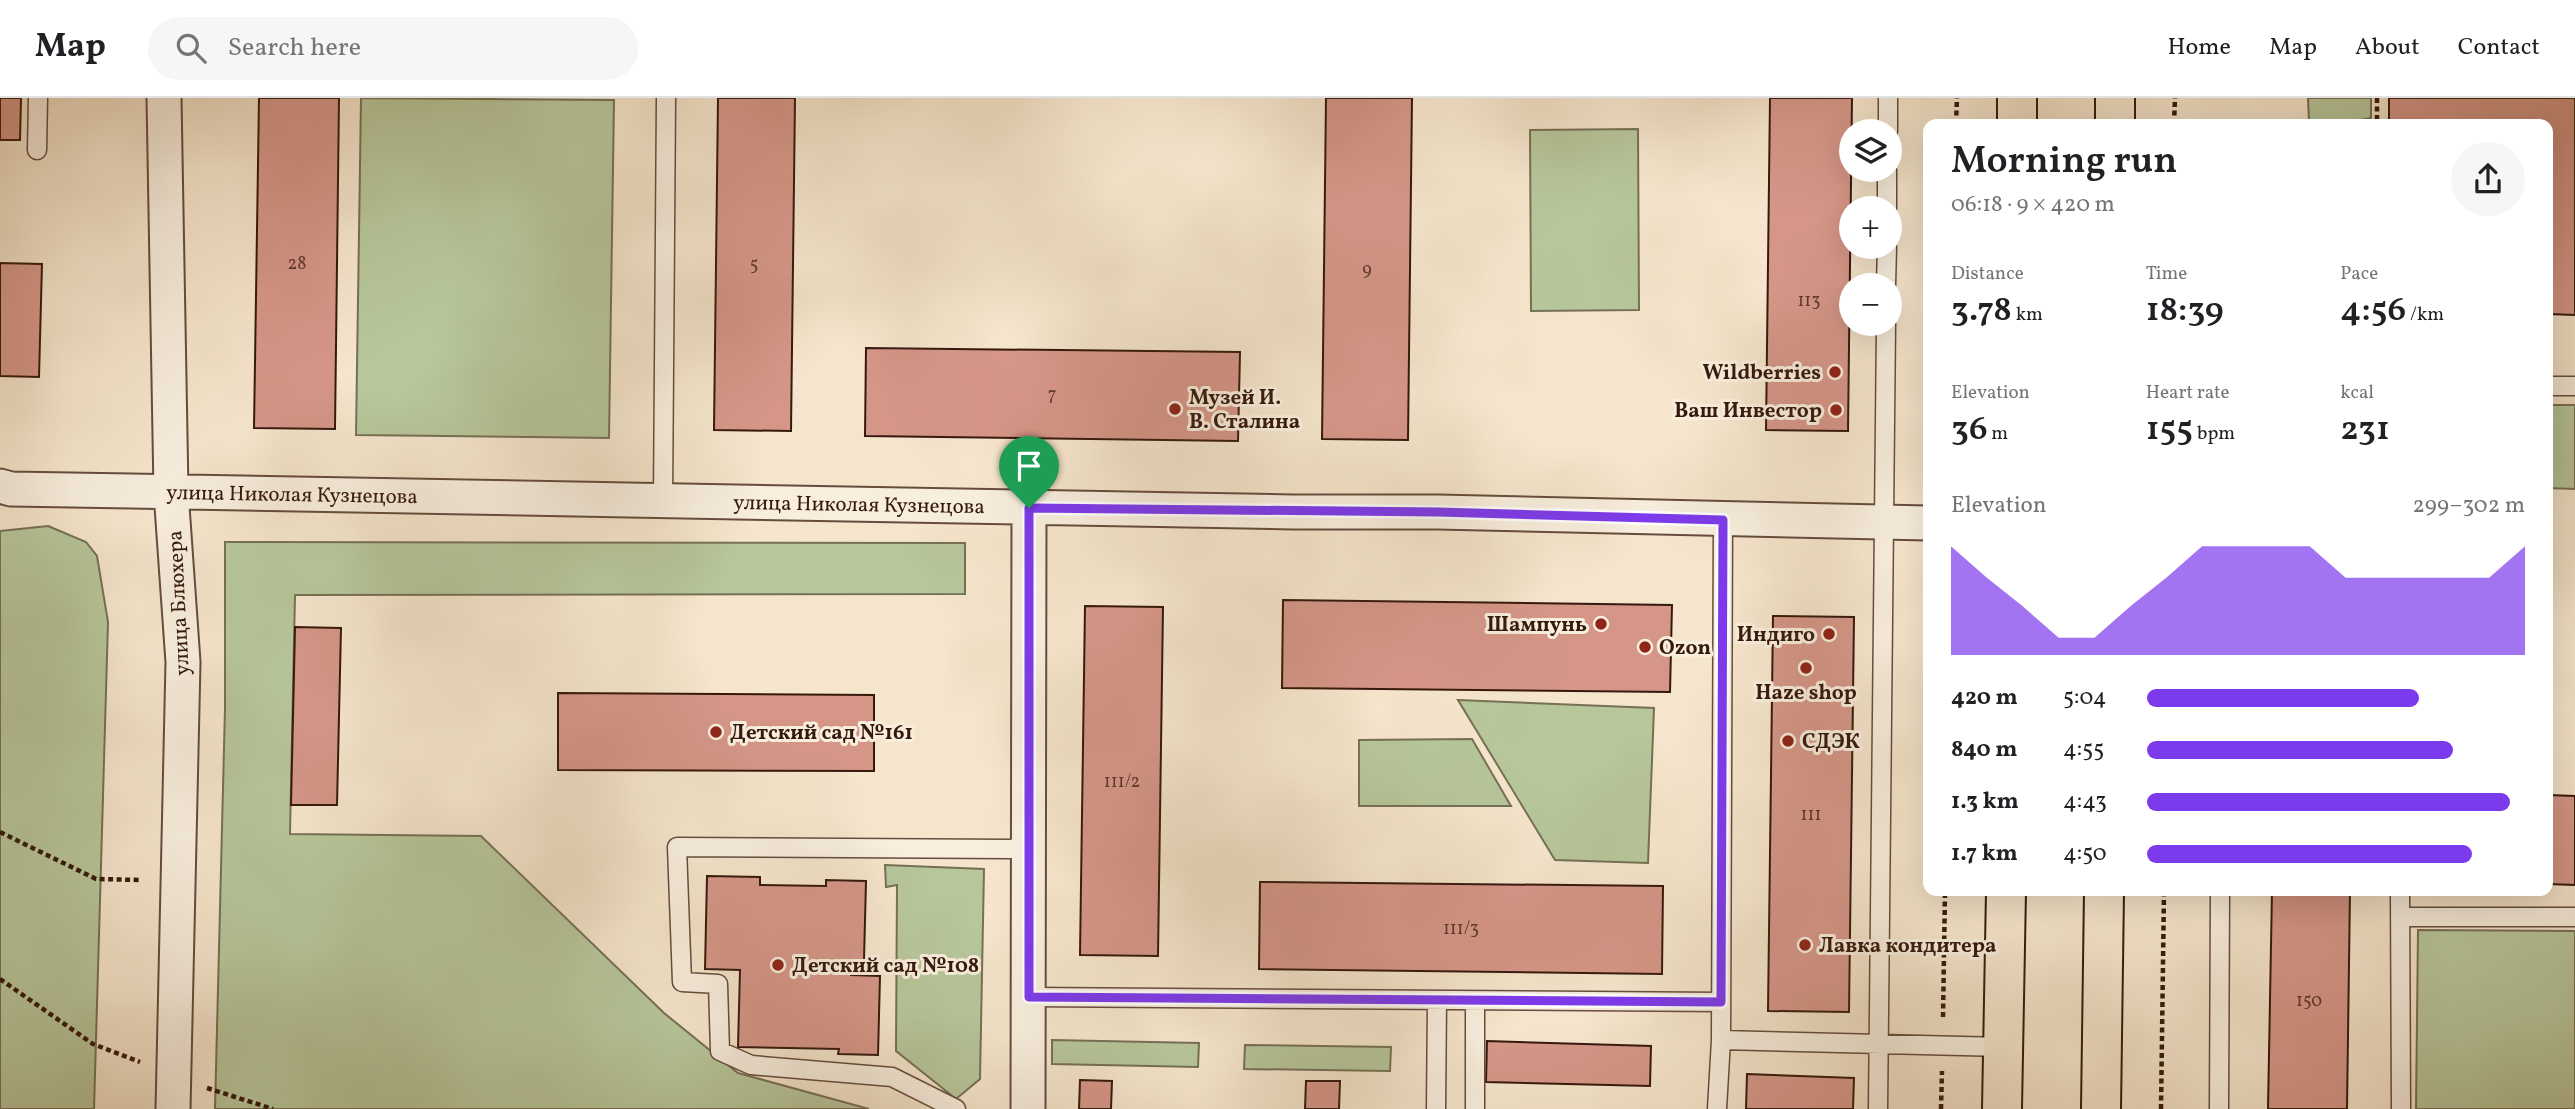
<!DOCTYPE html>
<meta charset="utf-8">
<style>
:root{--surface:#fff;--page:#f6f6f6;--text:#202124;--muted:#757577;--line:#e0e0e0;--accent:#7c3aed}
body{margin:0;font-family:Vollkorn,serif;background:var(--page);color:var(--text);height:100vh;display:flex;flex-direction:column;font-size:26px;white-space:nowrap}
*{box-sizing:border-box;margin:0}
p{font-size:23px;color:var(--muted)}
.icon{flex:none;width:38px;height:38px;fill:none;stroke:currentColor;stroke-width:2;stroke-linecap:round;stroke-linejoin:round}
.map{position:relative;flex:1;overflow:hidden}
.side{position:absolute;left:1923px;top:21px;width:630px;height:777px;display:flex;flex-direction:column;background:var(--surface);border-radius:14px;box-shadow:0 7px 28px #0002}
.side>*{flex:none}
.controls{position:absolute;left:1839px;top:21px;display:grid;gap:14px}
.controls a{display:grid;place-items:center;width:63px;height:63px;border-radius:50%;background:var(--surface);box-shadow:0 7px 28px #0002;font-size:35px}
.pin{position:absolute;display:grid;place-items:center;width:60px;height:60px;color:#fff;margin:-72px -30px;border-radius:50% 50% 50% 0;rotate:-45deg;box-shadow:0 0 7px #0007}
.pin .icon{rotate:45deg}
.round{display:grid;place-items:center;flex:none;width:74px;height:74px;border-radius:37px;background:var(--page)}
.head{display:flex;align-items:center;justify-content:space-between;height:119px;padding:0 28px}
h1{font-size:38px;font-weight:600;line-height:52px}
.stats{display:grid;grid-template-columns:repeat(3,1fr);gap:10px;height:119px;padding:7px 28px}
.stats div{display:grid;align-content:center}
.stats b{font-size:35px;font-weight:600}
.stats small{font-size:19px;font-weight:400}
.stats p{font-size:19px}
.chart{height:196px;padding:14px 28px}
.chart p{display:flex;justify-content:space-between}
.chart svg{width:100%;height:126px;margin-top:7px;fill:var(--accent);opacity:.7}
ul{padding:0 28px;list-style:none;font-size:23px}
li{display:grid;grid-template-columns:112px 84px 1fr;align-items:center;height:52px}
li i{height:18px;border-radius:9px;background:var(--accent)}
header{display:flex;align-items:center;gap:42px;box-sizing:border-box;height:98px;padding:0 35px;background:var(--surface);border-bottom:2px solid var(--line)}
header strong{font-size:33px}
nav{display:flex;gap:38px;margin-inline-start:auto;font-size:24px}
.search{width:490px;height:63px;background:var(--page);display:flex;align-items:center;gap:18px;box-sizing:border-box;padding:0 24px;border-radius:38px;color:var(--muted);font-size:26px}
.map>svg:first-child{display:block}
.green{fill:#b7c69b;stroke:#767054;stroke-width:2}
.building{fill:#d59688;stroke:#36190d;stroke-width:2}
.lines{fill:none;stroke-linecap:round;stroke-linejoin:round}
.lane-casing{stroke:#664c3d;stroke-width:21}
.street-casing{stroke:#664c3d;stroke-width:37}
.primary-casing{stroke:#36190d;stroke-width:42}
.path{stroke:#36190d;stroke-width:4.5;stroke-dasharray:5 3.5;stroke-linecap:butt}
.lane{stroke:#f8eede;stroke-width:18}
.street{stroke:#f8eede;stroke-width:33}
.primary{stroke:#f5e5cc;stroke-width:38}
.route-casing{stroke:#fff;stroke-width:14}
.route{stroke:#7c3aed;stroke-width:9}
.poi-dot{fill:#8f2418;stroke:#f8eede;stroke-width:2.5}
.labels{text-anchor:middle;stroke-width:6;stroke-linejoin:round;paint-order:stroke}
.number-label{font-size:18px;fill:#5e382c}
.poi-label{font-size:21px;font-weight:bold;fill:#36190d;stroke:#f8eede;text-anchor:start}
.street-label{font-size:21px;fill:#36190d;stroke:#f8eede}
</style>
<header>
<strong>Map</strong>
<div class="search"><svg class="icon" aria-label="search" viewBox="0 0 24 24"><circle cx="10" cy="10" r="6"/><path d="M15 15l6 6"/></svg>Search here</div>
<nav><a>Home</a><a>Map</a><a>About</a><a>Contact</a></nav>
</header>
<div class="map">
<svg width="2575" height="1011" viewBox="0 0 2575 1011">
<rect width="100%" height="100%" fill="#f5e5cc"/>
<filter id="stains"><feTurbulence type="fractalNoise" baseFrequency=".00286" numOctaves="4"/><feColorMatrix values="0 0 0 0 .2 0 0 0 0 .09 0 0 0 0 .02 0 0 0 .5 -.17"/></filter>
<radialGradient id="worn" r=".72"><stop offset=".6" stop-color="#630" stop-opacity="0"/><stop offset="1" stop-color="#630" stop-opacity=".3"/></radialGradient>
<path class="green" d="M361 0 614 2 609 340 356 337Z
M2308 0H2371V20L2339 26H2312L2309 23Z
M1638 31 1639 212 1531 213 1530 32Z
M2548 307H2575V391L2548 390Z
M48 428 86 444 97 458 108 524 94 1011H0V433Z
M225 444 965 445V496L295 497 290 736 481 738 664 915 738 975 869 1011H215L225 610Z
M1458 602 1654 610 1648 765 1555 762Z
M1472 641 1511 708H1359V642Z
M885 767 984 771 980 981 956 1001 896 953 897 787 886 789Z
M2418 832 2575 833V1011H2416Z
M1052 942 1199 945 1198 969 1052 966Z
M1245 947 1391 949 1390 973 1244 971Z"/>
<path class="building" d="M0 0H21L20 42H0Z
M259 0H339L335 331 254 330Z
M718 0H795L791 333 714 332Z
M1326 0H1412L1408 342 1322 341Z
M1770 0H1852L1848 333 1766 332Z
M2389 0H2575V217L2548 216V26H2389Z
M0 165 42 166 39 279 0 278Z
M866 250 1240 254 1238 343 865 338Z
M1283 502 1672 507 1670 594 1282 590Z
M1085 508 1163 509 1158 858 1080 857Z
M1773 518 1854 519 1849 914 1768 913Z
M295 529 341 530 337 707H291Z
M558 595 874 597V673L558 672Z
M2548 697 2575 698V787L2548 786Z
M707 778 760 779V787L826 788V782L866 783 864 862H851V877L880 878 878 957 838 956 839 951 738 949 740 872 705 871Z
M1260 784 1663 788 1662 876 1259 871Z
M2272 793H2350L2347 1011H2268Z
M1487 943 1651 948 1650 988 1486 984Z
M1747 976 1854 980 1853 1011H1746Z
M1080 982 1112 983 1111 1011H1079Z
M1306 983H1340L1339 1011H1305Z"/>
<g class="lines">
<g class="lane-casing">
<path id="lane" d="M1888 33V0
M37 52 38 0
M1887 110V72
M1886 187 1887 149
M2548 288H2575
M663 403 666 0
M2400 793 2401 1011
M2400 819H2575
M1029 899 1721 904
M1475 903V1011
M1721 942 2003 949
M956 1011 892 979 751 967 720 953 718 886 682 884 677 749 1010 751 1029 749
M1436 1011 1437 903
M1717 1011 1721 942 1723 422
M1878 1011 1886 226
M2219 1011 2220 793"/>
</g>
<g class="street-casing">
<path id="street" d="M164 0 171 394 183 564 173 1011
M0 388 11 391 131 393 1293 414H1438L1928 425
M1028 1011 1029 410"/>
</g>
<g class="primary-casing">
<path id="primary" d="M2017 26V0
M2115 26V0
M2002 1011 2006 793
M2101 1011 2104 793"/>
</g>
<path class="path" d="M2377 0V26
M1956 26 1957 0
M2174 26 2175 0
M0 734 96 781 142 782
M0 881 93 946 140 964
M1943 919 1945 793
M207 990 273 1011
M1941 1011 1942 973
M2161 1011 2164 793"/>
<use href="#lane" class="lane"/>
<use href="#street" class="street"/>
<use href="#primary" class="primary"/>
</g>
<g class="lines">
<g class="route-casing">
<path id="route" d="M1029 410 1438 414 1723 422 1721 904 1029 899Z"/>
</g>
<use href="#route" class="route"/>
</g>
<g class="poi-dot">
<circle cx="1835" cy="274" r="7"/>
<circle cx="1175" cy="311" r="7"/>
<circle cx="1836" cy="312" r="7"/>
<circle cx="1601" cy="526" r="7"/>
<circle cx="1829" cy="536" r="7"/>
<circle cx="1645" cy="549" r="7"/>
<circle cx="1806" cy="570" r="7"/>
<circle cx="716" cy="634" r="7"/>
<circle cx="1788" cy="643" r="7"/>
<circle cx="1805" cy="847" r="7"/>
<circle cx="778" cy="867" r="7"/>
</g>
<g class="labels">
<g class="number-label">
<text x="297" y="171">28</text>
<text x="754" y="172">5</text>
<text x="1367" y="177">9</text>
<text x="1809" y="208">113</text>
<text x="1052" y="302">7</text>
<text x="1122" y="689">111/2</text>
<text x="1811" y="722">111</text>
<text x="1461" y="836">111/3</text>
<text x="2309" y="908">150</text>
</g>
<g class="poi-label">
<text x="1821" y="281" text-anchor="end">Wildberries</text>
<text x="1189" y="306">Музей И.<tspan x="1189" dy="24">В. Сталина</tspan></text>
<text x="1822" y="319" text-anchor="end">Ваш Инвестор</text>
<text x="1587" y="533" text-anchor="end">Шампунь</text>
<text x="1815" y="543" text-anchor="end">Индиго</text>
<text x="1659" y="556">Ozon</text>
<text x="1806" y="601" text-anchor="middle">Haze shop</text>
<text x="730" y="641">Детский сад №161</text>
<text x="1802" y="650">СДЭК</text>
<text x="1819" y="854">Лавка кондитера</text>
<text x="792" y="874">Детский сад №108</text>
</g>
<g class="street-label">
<text transform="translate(292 396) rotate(1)" y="7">улица Николая Кузнецова</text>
<text transform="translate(859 406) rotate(1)" y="7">улица Николая Кузнецова</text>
<text transform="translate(178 505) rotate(-93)" y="7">улица Блюхера</text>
</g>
</g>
<rect width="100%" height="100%" filter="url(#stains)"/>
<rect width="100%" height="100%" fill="url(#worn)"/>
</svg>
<div class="controls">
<a><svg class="icon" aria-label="layers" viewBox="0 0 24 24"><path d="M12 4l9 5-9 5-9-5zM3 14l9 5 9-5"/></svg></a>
<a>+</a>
<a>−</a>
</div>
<div class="pin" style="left:1029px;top:410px;background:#1e9e55"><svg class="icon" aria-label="arrive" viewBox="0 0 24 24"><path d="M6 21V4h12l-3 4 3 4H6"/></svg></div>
<section class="side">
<div class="head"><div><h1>Morning run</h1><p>06:18 · 9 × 420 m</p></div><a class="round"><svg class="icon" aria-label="share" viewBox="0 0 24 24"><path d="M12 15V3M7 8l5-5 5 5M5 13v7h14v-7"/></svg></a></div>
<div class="stats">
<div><p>Distance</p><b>3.78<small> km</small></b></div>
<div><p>Time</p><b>18:39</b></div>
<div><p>Pace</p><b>4:56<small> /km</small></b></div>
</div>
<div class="stats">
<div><p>Elevation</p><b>36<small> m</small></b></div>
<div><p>Heart rate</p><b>155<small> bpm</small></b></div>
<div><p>kcal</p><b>231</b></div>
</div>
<div class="chart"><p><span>Elevation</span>299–302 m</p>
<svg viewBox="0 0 160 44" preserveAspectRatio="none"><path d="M0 44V6L10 17L20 27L30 38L40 38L50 27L60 17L70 6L80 6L90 6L100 6L110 17L120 17L130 17L140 17L150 17L160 6V44z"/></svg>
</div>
<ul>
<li><b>420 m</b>5:04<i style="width:72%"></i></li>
<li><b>840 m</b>4:55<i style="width:81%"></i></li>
<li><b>1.3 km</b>4:43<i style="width:96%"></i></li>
<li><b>1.7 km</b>4:50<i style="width:86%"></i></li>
</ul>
</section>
</div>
